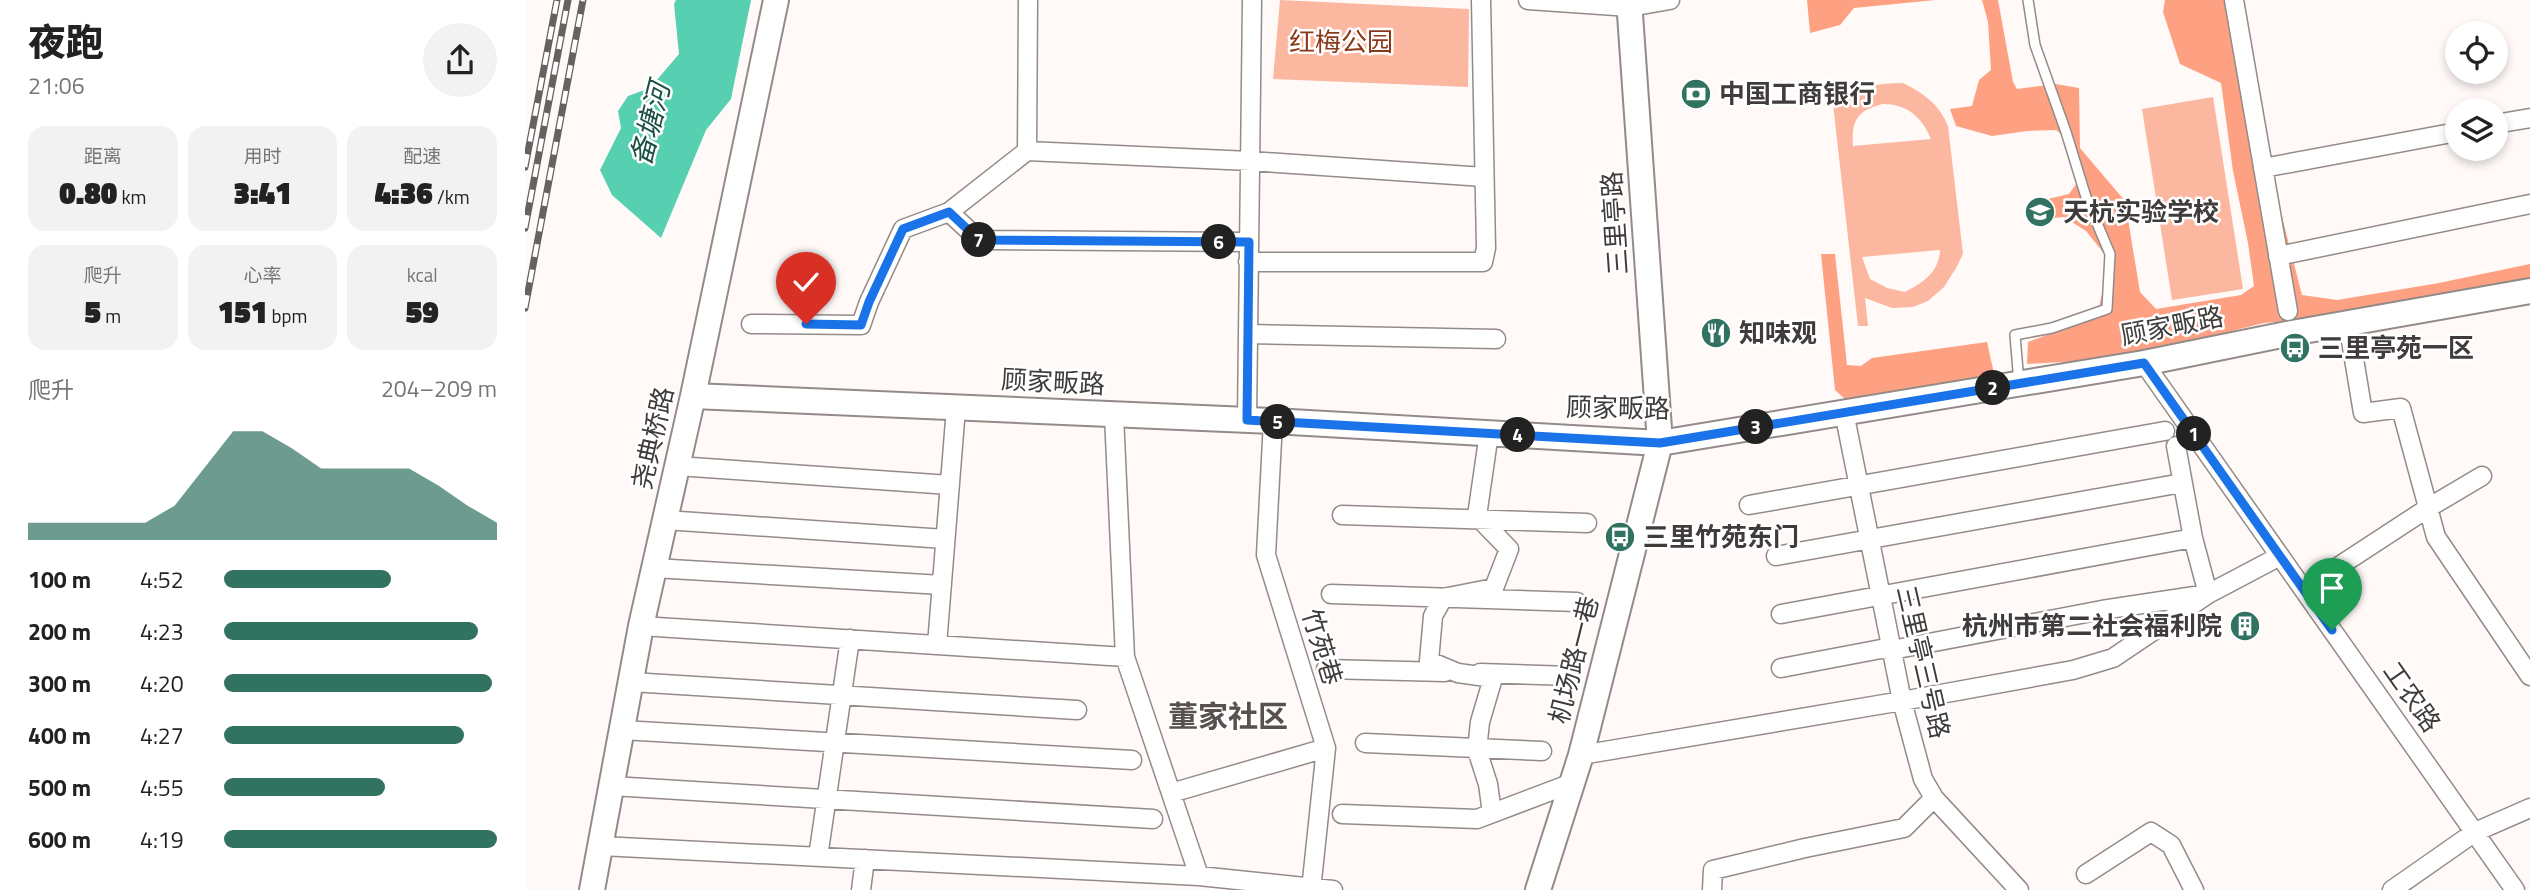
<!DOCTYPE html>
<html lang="zh">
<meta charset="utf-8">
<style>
:root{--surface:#fff;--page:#f2f2f2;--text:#222;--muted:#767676;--accent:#317261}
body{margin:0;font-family:"Titillium Web","Noto Sans SC",sans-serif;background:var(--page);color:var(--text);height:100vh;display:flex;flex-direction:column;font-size:26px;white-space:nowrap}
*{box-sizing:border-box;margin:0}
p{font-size:23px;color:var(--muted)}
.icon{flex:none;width:38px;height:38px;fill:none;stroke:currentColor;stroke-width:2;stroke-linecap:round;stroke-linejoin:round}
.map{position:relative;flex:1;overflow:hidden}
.sheet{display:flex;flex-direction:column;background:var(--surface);width:525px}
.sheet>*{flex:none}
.controls{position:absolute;left:1920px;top:21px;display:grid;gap:14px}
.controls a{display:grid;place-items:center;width:63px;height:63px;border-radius:50%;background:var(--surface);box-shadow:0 4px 10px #0003;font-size:35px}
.pin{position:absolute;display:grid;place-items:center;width:60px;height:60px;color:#fff;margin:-72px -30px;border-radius:50% 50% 50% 0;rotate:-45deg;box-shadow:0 0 7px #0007}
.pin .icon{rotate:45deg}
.km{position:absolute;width:35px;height:35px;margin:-18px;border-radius:50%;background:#222;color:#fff;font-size:19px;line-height:35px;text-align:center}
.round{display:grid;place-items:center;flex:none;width:74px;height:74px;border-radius:37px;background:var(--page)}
.summary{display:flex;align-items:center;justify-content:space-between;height:119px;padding:0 28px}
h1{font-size:38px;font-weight:800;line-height:52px}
.metrics{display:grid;grid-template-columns:repeat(3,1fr);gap:10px;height:119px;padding:7px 28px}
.metrics div{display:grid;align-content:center;border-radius:18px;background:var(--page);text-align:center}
.metrics b{font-size:30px;font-weight:800}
.metrics small{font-size:19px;font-weight:400}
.metrics p{font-size:19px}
.chart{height:196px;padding:14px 28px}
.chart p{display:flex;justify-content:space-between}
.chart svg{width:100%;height:126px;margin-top:7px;fill:var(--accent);opacity:.7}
ul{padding:0 28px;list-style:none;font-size:23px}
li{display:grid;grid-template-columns:112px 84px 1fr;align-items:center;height:52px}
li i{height:18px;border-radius:9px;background:var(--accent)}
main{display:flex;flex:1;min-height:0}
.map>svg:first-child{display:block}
.green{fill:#fbb7a0;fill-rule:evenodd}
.forest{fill:#fda182}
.water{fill:#56d0b1}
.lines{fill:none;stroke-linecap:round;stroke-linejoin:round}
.lane-casing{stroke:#938b88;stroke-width:12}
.street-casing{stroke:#938b88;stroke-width:21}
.secondary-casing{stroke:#938b88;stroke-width:28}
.lane{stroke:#fff;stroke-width:9}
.street{stroke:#fff;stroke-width:18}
.secondary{stroke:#fff;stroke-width:24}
.rail-casing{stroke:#666261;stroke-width:7}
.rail{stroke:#fff;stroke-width:4.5;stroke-dasharray:13;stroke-linecap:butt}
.route-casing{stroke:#fff;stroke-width:14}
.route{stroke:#1a73e8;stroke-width:9}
.labels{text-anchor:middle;stroke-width:5;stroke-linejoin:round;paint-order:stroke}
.park-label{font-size:26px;fill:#89381a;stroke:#fff}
.poi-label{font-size:26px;font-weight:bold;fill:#3f3c3b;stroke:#fff;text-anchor:start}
.street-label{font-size:26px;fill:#3f3c3b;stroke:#fff}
.water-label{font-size:28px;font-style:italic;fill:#1c5043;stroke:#fff}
.quarter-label{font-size:30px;font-weight:bold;fill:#58514f;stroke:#fff}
</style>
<main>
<section class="sheet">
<div class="summary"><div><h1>夜跑</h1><p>21:06</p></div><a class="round"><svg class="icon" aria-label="share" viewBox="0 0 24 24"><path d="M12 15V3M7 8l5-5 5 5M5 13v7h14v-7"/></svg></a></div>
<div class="metrics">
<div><p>距离</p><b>0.80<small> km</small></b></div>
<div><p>用时</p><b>3:41</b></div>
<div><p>配速</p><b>4:36<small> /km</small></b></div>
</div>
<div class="metrics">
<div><p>爬升</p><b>5<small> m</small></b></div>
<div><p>心率</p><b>151<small> bpm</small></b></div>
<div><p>kcal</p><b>59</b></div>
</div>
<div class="chart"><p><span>爬升</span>204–209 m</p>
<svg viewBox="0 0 160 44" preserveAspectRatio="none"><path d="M0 44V38L10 38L20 38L30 38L40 38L50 32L60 19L70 6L80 6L90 12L100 19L110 19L120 19L130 19L140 25L150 32L160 38V44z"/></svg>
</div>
<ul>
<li><b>100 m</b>4:52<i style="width:61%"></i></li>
<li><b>200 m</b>4:23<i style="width:93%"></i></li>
<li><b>300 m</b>4:20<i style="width:98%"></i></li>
<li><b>400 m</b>4:27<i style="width:88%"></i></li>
<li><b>500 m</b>4:55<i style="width:59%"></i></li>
<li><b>600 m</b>4:19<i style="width:100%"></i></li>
</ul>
</section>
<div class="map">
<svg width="2005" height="890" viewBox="0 0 2005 890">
<rect width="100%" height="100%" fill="#fff9f8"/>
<path class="green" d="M755 0 944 9 943 87 748 79Z
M1378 83C1398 93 1414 104 1423 126L1438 254 1431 268 1419 287 1403 301 1388 307 1367 308 1340 298 1343 326H1333L1306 86 1323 84 1325 101C1344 83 1352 84 1378 83ZM1358 104C1382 104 1397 117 1406 139L1328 146C1326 120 1333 110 1358 104ZM1415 250C1414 272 1399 282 1380 292L1362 288 1345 279 1337 257Z
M1688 97 1718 289 1647 300 1617 109Z"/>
<path class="forest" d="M1282 0H1410L1329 8 1315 25 1285 33Z
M1457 0H1473L1488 82 1492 89 1531 84 1554 88 1555 148 1600 201 1615 292 1631 309 1716 295 1729 286 1723 243 1708 171 1696 83 1655 64 1638 12 1640 0H1718L1747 178 1777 295 1812 300 1914 283 2005 264V283L1836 315 1739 323 1646 346 1574 360 1502 364 1503 342 1538 329 1574 307 1579 285 1581 256 1561 231 1539 217 1509 220 1510 202 1544 194 1552 183 1539 137 1531 130 1502 131 1467 136 1431 126 1425 109 1447 106 1454 80 1466 70 1463 22Z
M1296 254H1310L1322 365 1336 366 1347 358 1462 342 1470 378 1321 400 1310 390Z"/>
<path class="water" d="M151 0H226L206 99 181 130 136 238 87 195 75 170 96 128 93 111 103 96 125 88 154 54 149 4Z"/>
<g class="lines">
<g class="lane-casing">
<path id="lane" d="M1494 383 1490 335 1527 328 1582 309 1585 254 1561 197 1541 132 1510 45 1503 0"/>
</g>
<g class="street-casing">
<path id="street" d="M503 0 502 151 725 161 959 177
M1003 0 1105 7 1145 0
M1709 0 1763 311
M1970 124 2005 118
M1738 168 1932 132
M424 212 454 240 724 242
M1753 256 2005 204
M723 262H958L961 248 956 0
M1823 323 1838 413 1876 408 1911 537 2005 676
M226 324 336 325 344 302 378 229 424 212 502 151
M723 334 971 339
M1619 363 1990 890
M1319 412 1377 701 1398 779 1409 798 1494 890
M589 415 600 657 674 876
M722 420 727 0
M748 421 741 555 801 748 786 890
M964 433 952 516 984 549 969 588 918 598 908 616 904 661 933 673 968 678 955 722 952 750 963 784 967 813
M152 466 425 485
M1224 505 1640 431
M817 515 1062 523
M140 520 420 539
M1251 556 1657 483
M129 568 417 585
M1779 589 1903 508 1957 476
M806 594 1052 602
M1256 614 1668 538
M116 626 600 657
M412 645 431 408
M1256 668 1356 649 1367 650 1577 610 1683 594 1668 538 1651 446
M801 669 920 672
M955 673 1046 676
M106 682 552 710
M97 730 607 760
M840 743 1017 751
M1056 755 1377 701 1548 670 1588 658 1683 594 1755 556
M87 786 628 819
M646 793 801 748
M817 814 952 819 1047 783
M76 846 674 876 808 890
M293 857 325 639
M1561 874 1626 832 1646 845 1669 890
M336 890 340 859
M1187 890 1188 870 1280 848 1379 828 1409 798
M1867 890 1950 832 2005 808"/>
</g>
<g class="secondary-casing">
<path id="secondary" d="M168 396 748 421 1135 443 1619 363 1767 333 2005 291
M67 890 116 626 168 396 251 0
M1013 890 1056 755 1135 443 1104 0"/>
</g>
<use href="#lane" class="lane"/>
<use href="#street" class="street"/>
<use href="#secondary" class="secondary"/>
<g class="rail-casing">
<path id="rail" d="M0 167 32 0
M0 228 43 0
M0 308 58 0"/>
</g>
<use href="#rail" class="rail"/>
</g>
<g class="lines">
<g class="route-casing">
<path id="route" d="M281 324 336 325 344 302 378 229 424 212 454 240 724 242 722 420 1135 443 1619 363 1807 630"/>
</g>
<use href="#route" class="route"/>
</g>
<defs>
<g id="bank-disc" transform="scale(1.575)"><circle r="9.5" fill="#317261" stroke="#fff"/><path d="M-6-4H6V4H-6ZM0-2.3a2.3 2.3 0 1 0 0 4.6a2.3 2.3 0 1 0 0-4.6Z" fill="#fff"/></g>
<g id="school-disc" transform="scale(1.575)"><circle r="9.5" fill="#317261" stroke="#fff"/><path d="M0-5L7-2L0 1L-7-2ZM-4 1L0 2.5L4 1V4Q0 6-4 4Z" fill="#fff"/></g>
<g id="restaurant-disc" transform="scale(1.575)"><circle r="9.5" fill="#317261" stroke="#fff"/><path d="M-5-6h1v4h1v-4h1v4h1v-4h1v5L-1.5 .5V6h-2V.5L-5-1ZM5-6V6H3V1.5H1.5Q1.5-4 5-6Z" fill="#fff"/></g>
<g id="bus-disc" transform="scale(1.575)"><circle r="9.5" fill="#317261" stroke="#fff"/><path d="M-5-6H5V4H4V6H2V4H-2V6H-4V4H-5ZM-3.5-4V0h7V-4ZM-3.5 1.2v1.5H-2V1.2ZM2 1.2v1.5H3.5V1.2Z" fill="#fff"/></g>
<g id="building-disc" transform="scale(1.575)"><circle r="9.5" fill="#317261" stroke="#fff"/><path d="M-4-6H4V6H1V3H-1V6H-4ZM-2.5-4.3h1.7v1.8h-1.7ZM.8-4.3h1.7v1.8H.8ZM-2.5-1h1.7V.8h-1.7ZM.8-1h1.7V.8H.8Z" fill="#fff"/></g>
</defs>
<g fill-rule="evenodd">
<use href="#bank-disc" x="1171" y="94"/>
<use href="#school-disc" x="1515" y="212"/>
<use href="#restaurant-disc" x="1191" y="333"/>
<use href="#bus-disc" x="1770" y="348"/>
<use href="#bus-disc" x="1095" y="537"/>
<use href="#building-disc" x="1720" y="626"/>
</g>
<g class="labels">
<g class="park-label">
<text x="816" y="51">红梅公园</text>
</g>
<g class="poi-label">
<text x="1194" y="103">中国工商银行</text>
<text x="1538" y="221">天杭实验学校</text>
<text x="1214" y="342">知味观</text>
<text x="1793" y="357">三里亭苑一区</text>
<text x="1118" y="546">三里竹苑东门</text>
<text x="1697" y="635" text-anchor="end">杭州市第二社会福利院</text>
</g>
<g class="street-label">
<text transform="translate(1090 223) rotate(-94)" y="9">三里亭路</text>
<text transform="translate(1647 326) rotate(-11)" y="9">顾家畈路</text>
<text transform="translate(528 382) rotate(3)" y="9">顾家畈路</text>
<text transform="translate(1093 408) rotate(1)" y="9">顾家畈路</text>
<text transform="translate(128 438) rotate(-77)" y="9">尧典桥路</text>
<text transform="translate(797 647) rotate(73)" y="9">竹苑巷</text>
<text transform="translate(1049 660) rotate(-76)" y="9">机场路一巷</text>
<text transform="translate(1398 662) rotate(77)" y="9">三里亭三号路</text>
<text transform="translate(1887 697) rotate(55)" y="9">工农路</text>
</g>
<g class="water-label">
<text transform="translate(125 124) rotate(-76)" y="10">备塘河</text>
</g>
<g class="quarter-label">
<text x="703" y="727">董家社区</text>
</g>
</g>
</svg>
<div class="controls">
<a><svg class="icon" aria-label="locate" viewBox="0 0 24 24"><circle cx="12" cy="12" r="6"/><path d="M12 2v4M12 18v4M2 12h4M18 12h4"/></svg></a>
<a><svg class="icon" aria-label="layers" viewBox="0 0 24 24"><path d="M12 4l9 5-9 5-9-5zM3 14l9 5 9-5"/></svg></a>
</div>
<div class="pin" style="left:1807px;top:630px;background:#1e9e55"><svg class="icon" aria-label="arrive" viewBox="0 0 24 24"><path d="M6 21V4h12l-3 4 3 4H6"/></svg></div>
<div class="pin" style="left:281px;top:324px;background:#d93025"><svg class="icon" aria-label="check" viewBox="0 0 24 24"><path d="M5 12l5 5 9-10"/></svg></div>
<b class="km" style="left:1669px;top:434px">1</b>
<b class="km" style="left:1468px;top:388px">2</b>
<b class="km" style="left:1231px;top:427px">3</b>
<b class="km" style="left:993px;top:435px">4</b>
<b class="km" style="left:753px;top:422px">5</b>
<b class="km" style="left:694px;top:242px">6</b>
<b class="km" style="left:454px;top:240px">7</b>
</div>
</main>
